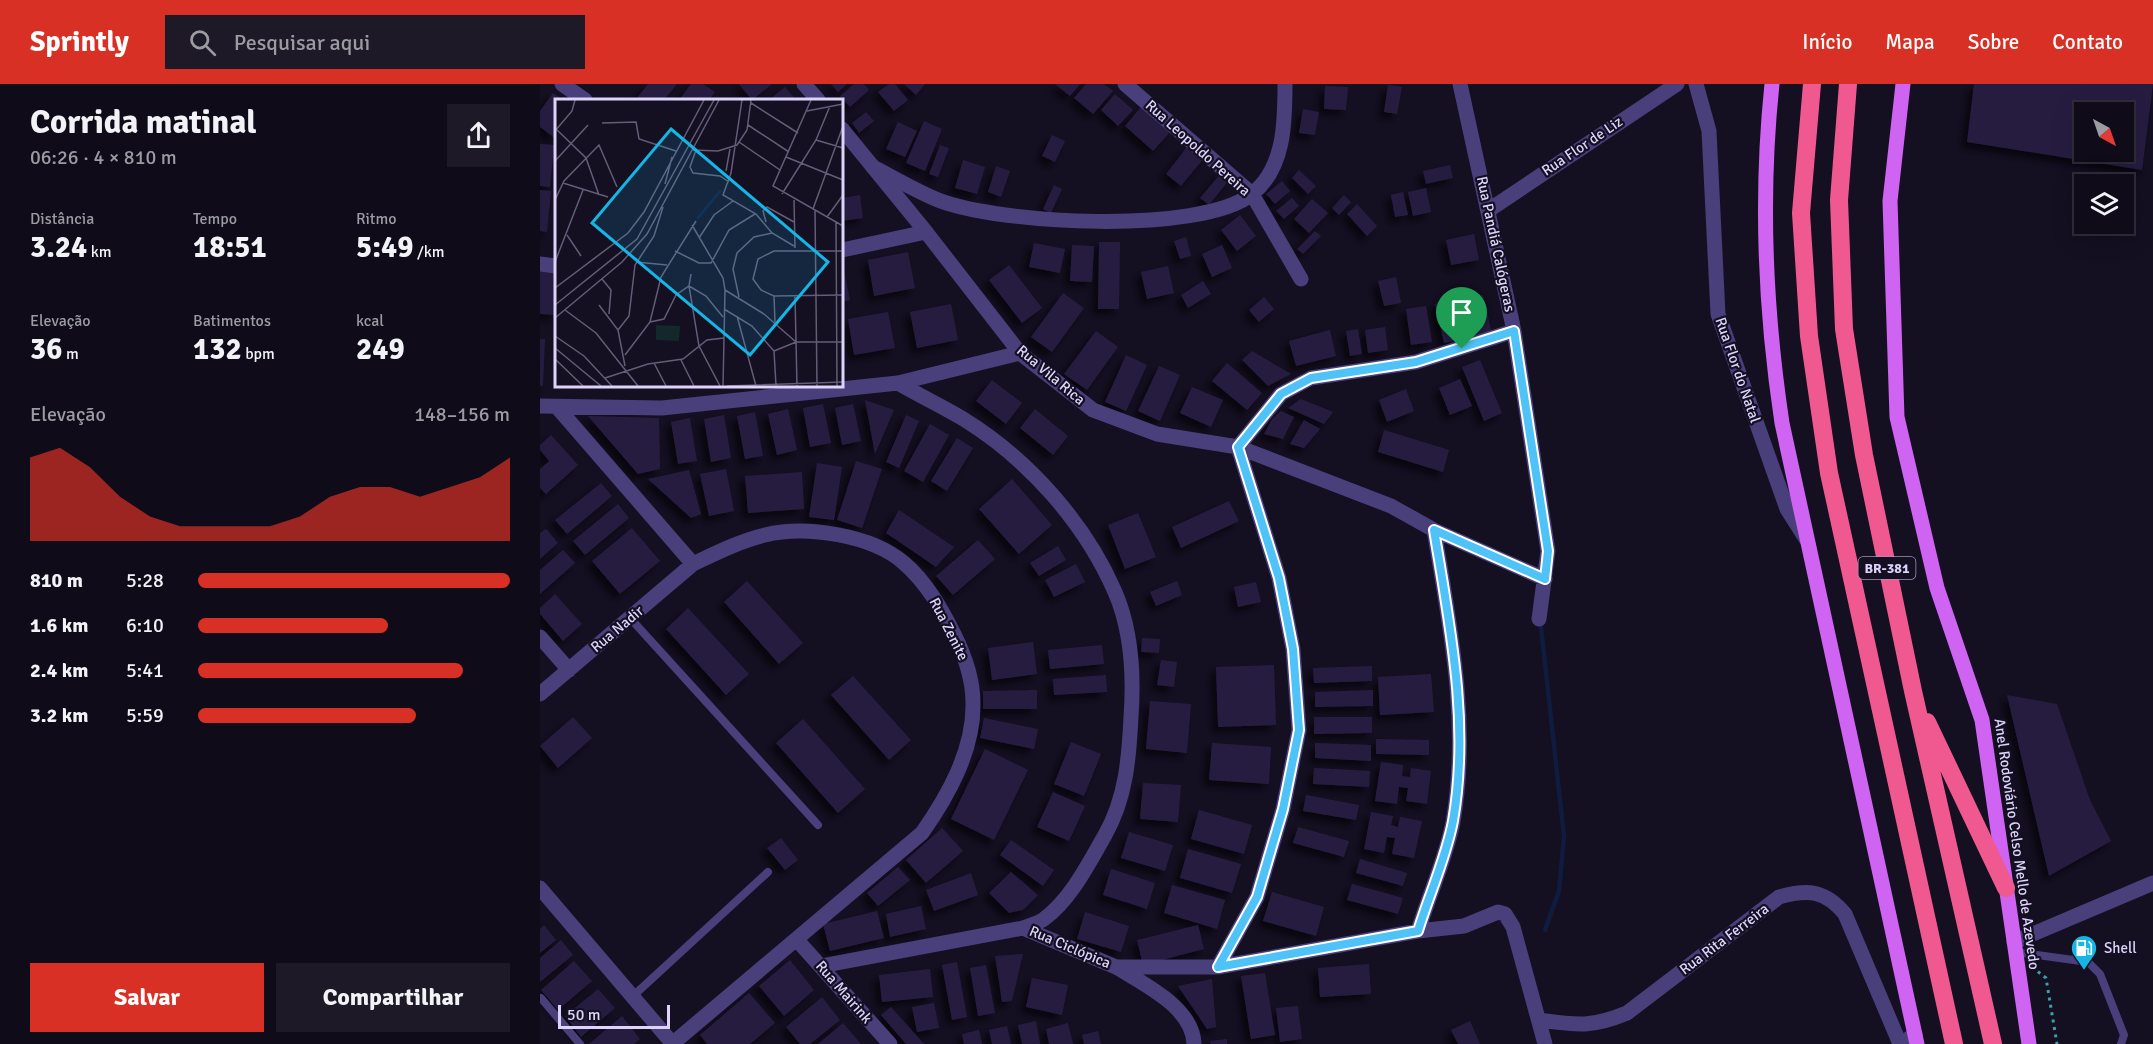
<!DOCTYPE html>
<html lang="pt">
<meta charset="utf-8">
<style>
:root{--surface:#0f0b19;--page:#1d1926;--text:#f1f3f6;--muted:#9b9ba2;--line:#2f2b38;--accent:#d93025}
body{margin:0;font-family:Signika,sans-serif;background:var(--page);color:var(--text);height:100vh;display:flex;flex-direction:column;font-size:22px;white-space:nowrap}
*{box-sizing:border-box;margin:0}
p{font-size:20px;color:var(--muted)}
.icon{flex:none;width:33px;height:33px;fill:none;stroke:currentColor;stroke-width:2;stroke-linecap:round;stroke-linejoin:round}
.map{position:relative;flex:1;overflow:hidden}
.details{display:flex;flex-direction:column;background:var(--surface);width:540px}
.details>*{flex:none}
.needle{width:39px;rotate:140deg}
.fabs{position:absolute;left:1534px;top:18px;display:grid;gap:12px}
.fabs a{display:grid;place-items:center;width:60px;height:60px;border-radius:0px;background:var(--surface);box-shadow:0 6px 24px #0002,0 0 0 2px var(--line);font-size:30px}
.scale{position:absolute;left:18px;bottom:15px;width:112px;box-sizing:border-box;padding-left:6px;border:3px solid #ddd3fb;border-top:0;font-size:16px;line-height:21px;white-space:nowrap;color:#ddd3fb;-webkit-text-stroke:4px #140f21;paint-order:stroke}
.pin{position:absolute;display:grid;place-items:center;width:51px;height:51px;color:#fff;margin:-62px -26px;border-radius:50% 50% 50% 0;rotate:-45deg;box-shadow:0 0 6px #0007}
.pin .icon{rotate:45deg}
.round{display:grid;place-items:center;flex:none;width:63px;height:63px;border-radius:0px;background:var(--page)}
.head{display:flex;align-items:center;justify-content:space-between;height:102px;padding:0 30px}
h1{font-size:33px;font-weight:700;line-height:45px}
.figures{display:grid;grid-template-columns:repeat(3,1fr);gap:9px;height:102px;padding:6px 30px}
.figures div{display:grid;align-content:center}
.figures b{font-size:30px;font-weight:700}
.figures small{font-size:16px;font-weight:400}
.figures p{font-size:16px}
.chart{height:168px;padding:12px 30px}
.chart p{display:flex;justify-content:space-between}
.chart svg{width:100%;height:108px;margin-top:6px;fill:var(--accent);opacity:.7}
.action{display:flex;gap:12px;margin-top:auto;padding:12px 30px}
.action a{flex:1;height:69px;border-radius:0px;background:var(--accent);color:#fff;font-size:24px;font-weight:700;line-height:69px;text-align:center}
.action a+a{background:var(--page);color:var(--text)}
ul{padding:0 30px;list-style:none;font-size:20px}
li{display:grid;grid-template-columns:96px 72px 1fr;align-items:center;height:45px}
li i{height:15px;border-radius:8px;background:var(--accent)}
header{display:flex;align-items:center;gap:36px;box-sizing:border-box;height:84px;padding:0 30px;background:var(--accent);color:#fff}
header strong{font-size:28px}
nav{display:flex;gap:33px;margin-inline-start:auto;font-size:21px}
.search{width:420px;height:54px;background:var(--page);display:flex;align-items:center;gap:15px;box-sizing:border-box;padding:0 21px;border-radius:0px;color:var(--muted);font-size:22px}
main{display:flex;flex:1;min-height:0}
.map>svg:first-child{display:block}
.lines{fill:none;stroke-linecap:round;stroke-linejoin:round}
.stream{stroke:#101c3f;stroke-width:4.5}
.building{fill:#281d40;fill-rule:evenodd;filter:url(#shadow)}
.path{stroke:#39a2a9;stroke-width:3;stroke-dasharray:3 4.5;stroke-linecap:butt}
.service{stroke:#483f7b;stroke-width:8}
.minor{stroke:#483f7b;stroke-width:15}
.tertiary{stroke:#483f7b;stroke-width:15}
.primary{stroke:#ce64f1;stroke-width:15}
.motorway{stroke:#f0598f;stroke-width:18}
.route-casing{stroke:#fff;stroke-width:12}
.route{stroke:#4fc3f7;stroke-width:8}
.labels{text-anchor:middle;stroke-width:4.5;stroke-linejoin:round;paint-order:stroke}
.shield{fill:#140f21;stroke:#a198ba;stroke-width:1.5}
.shield-label{font-size:14px;font-weight:bold;fill:#ddd3fb}
.street-label{font-size:15px;fill:#ddd3fb;stroke:#140f21}
.poi-label{font-size:15px;fill:#ddd3fb;stroke:#140f21;text-anchor:start}
.inset-river{fill:none;stroke:#101c3f;stroke-width:3}
.inset-road{fill:none;stroke:#645d78;stroke-width:1.5}
.view{fill:#15b6e5;fill-opacity:0.15;stroke:#15b6e5;stroke-width:3}
.inset-edge{fill:none;stroke:#ddd3fb;stroke-width:3}
</style>
<header>
<strong>Sprintly</strong>
<div class="search"><svg class="icon" aria-label="search" viewBox="0 0 24 24"><circle cx="10" cy="10" r="6"/><path d="M15 15l6 6"/></svg>Pesquisar aqui</div>
<nav><a>Início</a><a>Mapa</a><a>Sobre</a><a>Contato</a></nav>
</header>
<main>
<section class="details">
<div class="head"><div><h1>Corrida matinal</h1><p>06:26 · 4 × 810 m</p></div><a class="round"><svg class="icon" aria-label="share" viewBox="0 0 24 24"><path d="M12 15V3M7 8l5-5 5 5M5 13v7h14v-7"/></svg></a></div>
<div class="figures">
<div><p>Distância</p><b>3.24<small> km</small></b></div>
<div><p>Tempo</p><b>18:51</b></div>
<div><p>Ritmo</p><b>5:49<small> /km</small></b></div>
</div>
<div class="figures">
<div><p>Elevação</p><b>36<small> m</small></b></div>
<div><p>Batimentos</p><b>132<small> bpm</small></b></div>
<div><p>kcal</p><b>249</b></div>
</div>
<div class="chart"><p><span>Elevação</span>148–156 m</p>
<svg viewBox="0 0 160 44" preserveAspectRatio="none"><path d="M0 44V10L10 6L20 14L30 26L40 34L50 38L60 38L70 38L80 38L90 34L100 26L110 22L120 22L130 26L140 22L150 18L160 10V44z"/></svg>
</div>
<ul>
<li><b>810 m</b>5:28<i style="width:100%"></i></li>
<li><b>1.6 km</b>6:10<i style="width:61%"></i></li>
<li><b>2.4 km</b>5:41<i style="width:85%"></i></li>
<li><b>3.2 km</b>5:59<i style="width:70%"></i></li>
</ul>
<div class="action"><a>Salvar</a><a>Compartilhar</a></div>
</section>
<div class="map">
<svg width="1613" height="960" viewBox="0 0 1613 960">
<defs>
<filter id="shadow"><feDropShadow dx="-5.5" dy="5.5" stdDeviation="3" flood-color="#0009"/></filter>
</defs>
<rect width="100%" height="100%" fill="#140f21"/>
<g class="lines">
<path class="stream" d="M1001 543 1024 752 1019 807 1005 846"/>
</g>
<path class="building" d="M108 0H137L124 16H101L97 14Z
M151 0H163L175 8 169 16H139Z
M199 0H232L212 16Z
M291 0H307L298 8Z
M314 0H324L329 6 310 23 300 12Z
M349 0H355L368 16 354 27 338 8Z
M364 0H385L376 11Z
M515 0H540L530 12Z
M546 0H564L573 7 553 30 534 14Z
M1434 0H1613L1602 86 1427 58ZM1545 28H1584V68H1545Z
M848 1 862 3 857 30 844 28Z
M785 2 808 3 806 26 784 25Z
M245 3 256 16H229Z
M13 9 24 16H16V55L0 43V27Z
M575 10 593 26 578 42 561 26Z
M602 22 630 48 613 67 585 42Z
M763 25 779 28 775 51 759 49Z
M326 28 334 37 319 49 312 39Z
M384 37 402 45 385 87 366 79Z
M358 38 377 47 365 73 346 65Z
M512 51 525 57 515 78 502 72Z
M0 60 14 61 10 103 0 102Z
M400 61 409 64 398 93 389 90Z
M647 63 663 75 641 102 626 90Z
M423 76 445 83 437 110 415 104Z
M910 81 913 94 886 100 883 87Z
M456 82 470 87 461 113 448 108Z
M759 86 776 102 768 110 752 94Z
M681 89 689 96 669 121 660 114Z
M742 97 750 107 735 120 726 110Z
M514 101 522 105 511 129 503 125Z
M886 104 891 128 873 132 868 108Z
M0 106 11 107 7 148 0 147Z
M863 108 868 131 855 133 851 111Z
M320 111 323 134 302 137V114Z
M804 111 811 118 799 131 792 124Z
M752 114 759 122 744 135 736 127Z
M772 115 788 129 769 149 754 135Z
M817 120 837 142 827 152 807 130Z
M700 131 716 152 697 167 681 146Z
M775 147 781 152 763 170 757 165Z
M934 150 939 176 911 181 906 156Z
M646 153 651 172 640 175 634 157Z
M559 158H580L579 225H558Z
M494 159 525 165 520 189 489 183Z
M532 161 554 162 552 198 530 197Z
M682 161 692 184 672 193 662 170Z
M368 168 375 204 334 212 328 176Z
M302 177 310 216 302 218Z
M469 181 502 224 482 239 449 196Z
M628 182 634 209 607 215 601 188Z
M0 183 16 184V231L0 230Z
M856 193 861 219 844 222 838 197Z
M663 197 671 210 648 224 641 211Z
M523 209 544 224 512 268 491 253Z
M943 211 952 250 926 255 918 217Z
M724 213 734 225 719 238 709 226Z
M912 216 920 256 904 259 895 220Z
M411 220 418 256 377 264 370 228Z
M886 222 892 258 871 261 866 225Z
M348 228 355 264 314 271 308 235Z
M845 243 848 266 828 269 825 246Z
M818 245 822 270 810 272 806 247Z
M790 246 796 272 756 282 749 257Z
M556 247 578 263 547 306 524 290Z
M0 255H5L3 302H0Z
M712 267 751 290 728 302 702 276Z
M586 271 607 281 586 327 565 318Z
M940 276 962 329 944 337 922 283Z
M687 279 722 309 707 326 672 297Z
M619 282 640 291 620 337 598 327Z
M920 295 932 322 910 331 899 304Z
M452 296 482 319 466 340 436 317Z
M652 303 683 316 671 343 640 329Z
M866 305 874 327 847 338 839 316Z
M761 315 793 328 784 340 748 324Z
M325 316 354 326 335 370Z
M283 320 291 359 270 363 263 324Z
M313 320 321 357 302 361 295 324Z
M248 325 257 366 237 371 228 330Z
M495 325 528 352 513 371 480 344Z
M741 327 754 333 743 355 724 350 732 335Z
M215 328 223 372 205 375 197 332Z
M184 331 191 374 171 378 164 335Z
M366 331 379 337 359 384 346 378Z
M48 332 119 334 120 385 98 390Z
M150 334 157 377 138 380 131 338Z
M764 336 780 345 764 364 750 360Z
M390 340 409 351 383 398 364 387Z
M844 346 909 366 903 388 838 368Z
M11 351 38 381 6 410 0 404V385L9 377 0 366V361Z
M417 354 433 364 407 407 391 397Z
M316 377 342 385 322 444 297 436Z
M277 379 302 383 294 436 269 433Z
M186 385 194 427 169 432 160 390Z
M149 386 161 430 151 434 108 395Z
M262 388 264 425 208 429 205 392Z
M472 395 512 441 479 470 439 425Z
M61 399 72 412 27 450 15 436Z
M689 417 699 437 641 464 632 443Z
M78 420 89 434 45 471 33 457Z
M359 426 414 463 396 483 346 449Z
M598 429 616 473 585 485 568 441Z
M92 444 120 477 80 510 52 477Z
M6 445 18 459 0 475V449Z
M438 456 455 475 413 511 396 492Z
M518 462 526 476 499 492 490 479Z
M23 466 35 479 0 510V486Z
M536 480 545 498 514 513 505 496Z
M207 497 263 559 239 580 184 518Z
M637 497 642 511 616 522 610 508Z
M716 498 721 518 698 523 694 503Z
M15 510 42 540 23 557 0 530V524Z
M148 524 209 590 186 611 126 545Z
M602 554 620 555 619 569 601 568Z
M493 558 497 590 452 596 448 564Z
M562 561 564 580 510 585 508 566Z
M621 576 637 578 634 603 617 601Z
M734 581 736 641 678 643 676 583Z
M832 582V597L774 599 773 584Z
M891 590 894 628 840 631 838 593Z
M566 591 567 608 514 611 513 595Z
M313 592 371 656 349 676 291 611Z
M497 606V625H443V607Z
M833 606V622L775 623V608Z
M1467 611 1517 620 1550 716 1571 757 1509 792Z
M610 617 651 620 647 669 606 665Z
M33 633 52 654 18 684 0 662Z
M774 633H832V649L774 650Z
M444 634 498 645 494 665 440 654Z
M263 635 325 705 298 729 236 659Z
M836 655 889 656V671L836 670Z
M531 658 561 670 544 712 514 700Z
M672 659 731 663 729 700 669 696Z
M775 659 831 661V677L775 674Z
M445 665 488 686 454 756 411 735Z
M841 678 863 681 862 692 870 693 871 684 891 687 887 720 866 717 868 704 859 703 857 720 835 717Z
M774 684 830 687 829 703 773 700Z
M603 699 641 701 638 738 600 735Z
M513 708 545 722 529 757 497 743Z
M766 711 819 721 816 736 763 727Z
M659 726 712 741 704 770 651 755Z
M831 728 853 732 851 741 858 743 860 733 882 737 874 774 852 770 855 754 847 753 844 769 824 765Z
M758 743 809 757 804 773 753 759Z
M402 744 423 767 386 799 366 776Z
M589 748 633 761 625 787 581 774Z
M241 754 258 776 245 786 227 764Z
M471 756 514 786 503 802 460 771Z
M648 765 701 780 692 809 640 794Z
M820 775 867 789 863 802 816 789Z
M358 783 370 796 338 822 327 809Z
M571 785 615 799 607 825 563 811Z
M471 788 498 811 483 826 469 829 449 809Z
M431 789 438 811 394 827 386 806Z
M812 800 863 814 858 830 807 816Z
M632 801 685 816 677 845 624 829Z
M732 808 784 823 776 852 723 837Z
M381 822 386 845 350 853 346 830Z
M337 827 344 854 290 867 283 840Z
M545 828 589 842 581 868 537 855Z
M4 841 16 856 0 869V845Z
M658 841 664 865 603 881 597 856Z
M21 856 33 871 0 898V874Z
M483 870 472 917 462 918 455 872Z
M250 876 274 906 244 932 219 902Z
M34 877 52 897 18 926 1 906Z
M417 878 427 933 412 936 402 881Z
M829 880 831 910 780 913 778 884Z
M446 881 455 929 438 932 430 884Z
M390 885 393 913 342 918 339 891Z
M725 889 735 951 711 955 701 892Z
M492 894 528 901 522 931 486 923Z
M672 895 676 943 667 945 638 902Z
M58 905 75 924 41 953 25 932Z
M209 909 235 939 210 960H167L160 951Z
M282 913 300 936 270 960H260L246 943Z
M394 919 399 944 377 948 372 923Z
M758 922 762 955 740 958 736 924Z
M351 923 384 960H366L341 931Z
M82 932 100 955 94 960H49Z
M496 937 500 960H482L478 941Z
M930 937 940 960H918L911 946Z
M303 939 321 960H278Z
M528 939 533 960H509L506 945Z
M467 942 471 960H452L449 946Z
M439 946 442 960H424L422 950Z
M558 947 561 960H544L542 951Z
M687 955V960H671L670 957Z"/>
<g class="lines">
<path class="path" d="M1492 883 1506 894 1517 960"/>
<path class="service" d="M90 534 278 741
M1475 868 1548 878 1560 890 1584 951 1581 960
M92 913 228 788
M1 914 40 960"/>
<path class="minor" d="M22 0 45 16
M585 0 712 110 761 195
M920 0 974 247 1008 467 999 535
M1156 0 1169 47 1178 230 1247 425 1266 455
M333 83C354 94 376 107 398 116 459 140 660 151 712 110 745 84 745 37 745 0
M949 126 1137 0
M386 148 480 269 553 326 617 350 698 363 851 422 894 446 1005 495
M0 322 122 324 358 299 480 269
M17 323 153 480C176 469 200 457 225 451 266 441 332 451 364 479 386 498 401 524 414 550 425 572 433 594 433 619 434 666 408 712 382 749L132 960
M0 553 29 586
M0 610 153 480
M483 844 576 883H678L878 847 924 842 958 828 965 830 973 843 1005 960
M878 847C889 811 906 774 913 738 930 639 910 543 894 446
M257 856 350 960
M1474 858 1613 799
M281 882 483 844C490 841 499 839 504 835 531 815 549 779 565 751 586 714 589 674 591 633 594 591 592 547 575 508 545 439 489 376 425 336 404 323 380 312 358 299
M576 883C603 900 653 923 654 960
M678 883 717 813 743 725 759 646 753 565 739 494 698 363 741 310 771 294 876 278 974 247
M999 936C1036 941 1051 944 1087 929L1239 813C1268 805 1285 806 1305 830L1360 960"/>
<path class="tertiary" d="M264 0 278 16
M302 45 386 148 302 166
M0 180 16 182
M0 804 133 960
M1361 960 1375 950"/>
<path class="primary" d="M1232 0C1220 114 1225 226 1242 339L1377 960
M1363 0 1350 117 1357 333 1397 504 1442 636 1489 960"/>
<path class="motorway" d="M1272 0 1261 129 1269 252 1289 389 1414 960
M1308 0 1299 116 1304 245 1324 371 1373 607 1453 960
M1387 638 1466 804"/>
</g>
<g class="lines">
<g class="route-casing">
<path id="route" d="M974 247 1008 467 1005 495 894 446C910 543 930 639 913 737 906 774 889 811 878 847L678 883 717 813 743 725 759 646 753 565 739 494 698 363 741 310 771 294 876 278Z"/>
</g>
<use href="#route" class="route"/>
</g>
<defs>
<g id="fuel-pin" transform="scale(1.35)"><path d="M0 17L-7.5 6A9.5 9.5 0 1 1 7.5 6Z" fill="#15b6e5" stroke="#140f21"/><path d="M-5.5-6h7V0h2V4h1.3V-2.5L3-4.5l.8-.8L6-3V5H2.5V1h-1V6h-7ZM-4.2-4.7v3.2H.2V-4.7Z" fill="#fff"/></g>
</defs>
<g fill-rule="evenodd">
<use href="#fuel-pin" x="1544" y="864"/>
</g>
<g class="labels">
<rect class="shield" x="1318.5" y="473" width="57" height="22" rx="4.5"/>
<g class="shield-label">
<text x="1347" y="489">BR-381</text>
</g>
<g class="street-label">
<text transform="translate(1042 62) rotate(-34)" y="5">Rua Flor de Liz</text>
<text transform="translate(658 64) rotate(42)" y="5">Rua Leopoldo Pereira</text>
<text transform="translate(956 160) rotate(78)" y="5">Rua Pandiá Calógeras</text>
<text transform="translate(1198 286) rotate(71)" y="5">Rua Flor do Natal</text>
<text transform="translate(511 291) rotate(40)" y="5">Rua Vila Rica</text>
<text transform="translate(77 545) rotate(-40)" y="5">Rua Nadir</text>
<text transform="translate(409 545) rotate(63)" y="5">Rua Zenite</text>
<text transform="translate(1477 760) rotate(82)" y="5">Anel Rodoviário Celso Mello de Azevedo</text>
<text transform="translate(1184 855) rotate(-37)" y="5">Rua Rita Ferreira</text>
<text transform="translate(530 863) rotate(23)" y="5">Rua Ciclópica</text>
<text transform="translate(304 908) rotate(49)" y="5">Rua Mairink</text>
</g>
<g class="poi-label">
<text x="1564" y="869">Shell</text>
</g>
</g>
<g transform="translate(15 15)">
<rect width="288" height="288" fill="#140f21"/>
<path d="M101 226 125 227 124 242 101 241Z" fill="#13282a"/>
<path class="inset-river" d="M142 120 166 91"/>
<path class="inset-road" d="M187 1 176 74 168 96 201 115 217 134 239 147M256 1 218 87 288 127M196 4 243 34M252 12 288 5M47 24 81 23 84 40 121 52M193 26 234 53M0 29 31 59 44 96M0 32 17 12 20 1M261 41 288 49M184 43 225 71M138 51 163 52 182 46 192 31 196 1M141 51 135 68 138 74 165 77 174 83M231 58 288 81M0 62 33 26M171 72 175 50M8 84 53 98M110 85 117 58M227 95 261 41 275 7M0 101 9 82 44 46 62 88M239 101 240 149M258 110 288 27M260 112 262 287M272 118 288 96M281 122 282 287M211 123 208 112 212 108 239 123M137 126 168 179 170 191 168 287M12 136 26 157M144 139 159 116 178 102M120 152 144 164H156L174 131 200 115M0 163 28 91M81 163 112 166M136 175 134 187 144 247 165 287M47 180 56 191 54 215M0 189 73 134 89 113 149 1M170 191 209 215 241 243M219 197 288 196M240 197 242 287M184 198 178 170 182 154 199 138 217 134M0 206 82 140 159 1M44 206 63 231 70 267M169 210 197 227 219 252 221 287M10 211 41 234 83 287M182 217 201 287M0 219 67 163 92 135 164 1M95 223 109 220 121 196 134 187 151 197 168 218M220 223 219 197 206 191 198 180 203 160 219 152H288M63 231 74 217 80 166 99 137 108 108M0 237 29 257 57 287M0 249 46 287M219 252 241 243H288M70 256 95 223 106 178 141 122M0 260 28 287M126 261 139 287M99 264 111 287M50 279 93 265 128 260 152 241 169 239M172 287 288 283"/>
<path class="view" d="M116 30 273 163 195 256 37 124Z"/>
<rect width="288" height="288" class="inset-edge"/>
</g>
</svg>
<div class="fabs">
<a><svg class="needle" viewBox="-14 -14 28 28"><path d="M0-13l5 13h-10z" fill="#e53935"/><path d="M0 13l5-13h-10z" fill="#9b9ba2"/></svg></a>
<a><svg class="icon" aria-label="layers" viewBox="0 0 24 24"><path d="M12 4l9 5-9 5-9-5zM3 14l9 5 9-5"/></svg></a>
</div>
<div class="scale">50 m</div>
<div class="pin" style="left:922px;top:265px;background:#1e9e55"><svg class="icon" aria-label="arrive" viewBox="0 0 24 24"><path d="M6 21V4h12l-3 4 3 4H6"/></svg></div>
</div>
</main>
